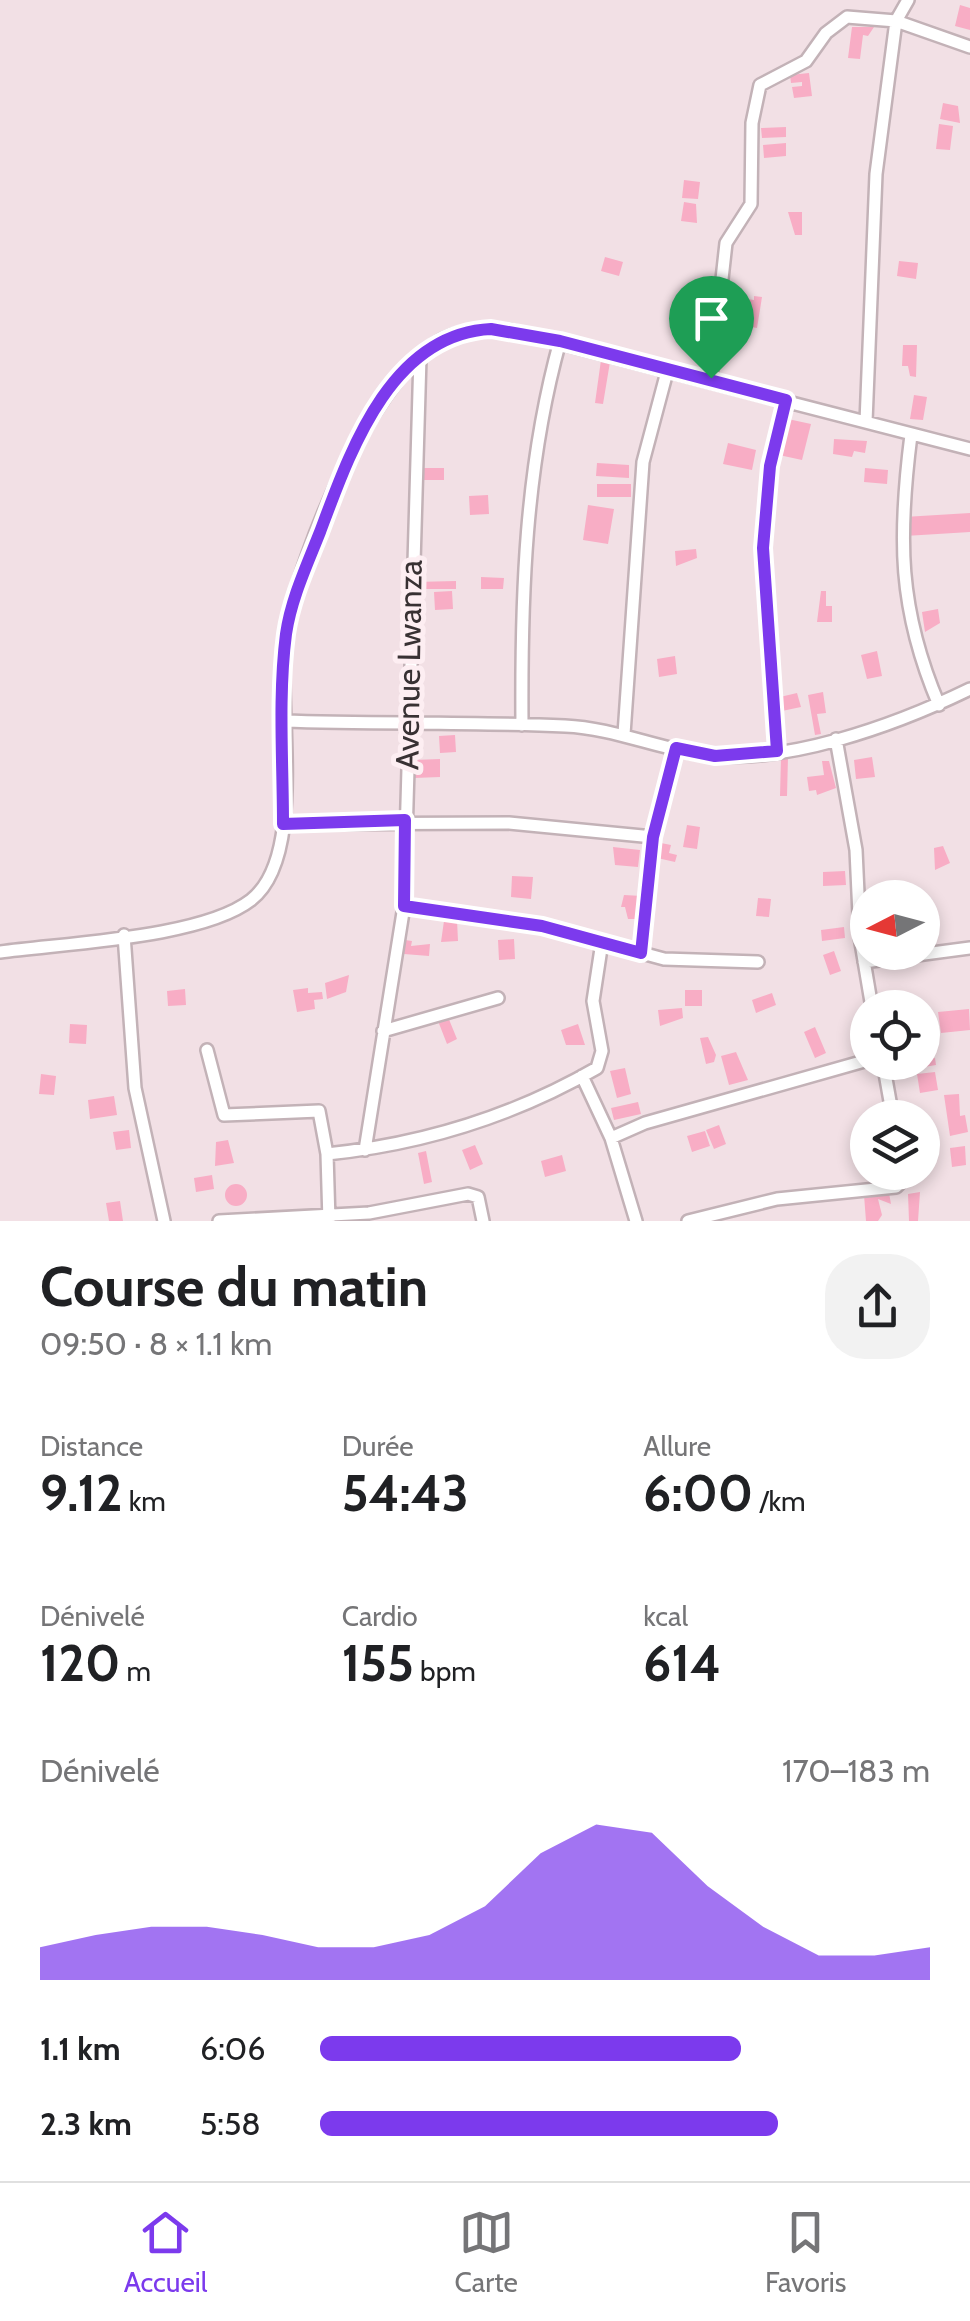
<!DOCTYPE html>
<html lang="fr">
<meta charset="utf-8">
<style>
:root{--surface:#fff;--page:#f2f2f2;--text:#202124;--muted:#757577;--line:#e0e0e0;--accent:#7c3aed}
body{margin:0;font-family:Cabin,sans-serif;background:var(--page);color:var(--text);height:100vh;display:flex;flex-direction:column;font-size:38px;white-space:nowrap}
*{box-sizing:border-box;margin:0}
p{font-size:32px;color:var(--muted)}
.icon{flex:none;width:55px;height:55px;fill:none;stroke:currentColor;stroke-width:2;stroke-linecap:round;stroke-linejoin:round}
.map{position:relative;height:1221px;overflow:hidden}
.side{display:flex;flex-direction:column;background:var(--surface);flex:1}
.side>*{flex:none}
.needle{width:65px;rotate:264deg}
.controls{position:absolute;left:850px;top:880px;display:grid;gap:20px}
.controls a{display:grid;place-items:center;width:90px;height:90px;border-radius:50%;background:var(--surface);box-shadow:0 5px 15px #0003;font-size:50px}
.pin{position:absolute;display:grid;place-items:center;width:85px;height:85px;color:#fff;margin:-102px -42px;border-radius:50% 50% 50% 0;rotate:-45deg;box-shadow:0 0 10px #0007}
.pin .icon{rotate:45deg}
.round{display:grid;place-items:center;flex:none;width:105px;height:105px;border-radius:40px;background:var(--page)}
.head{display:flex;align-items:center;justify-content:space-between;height:170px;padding:0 40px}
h1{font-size:55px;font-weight:700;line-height:75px}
.stats{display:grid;grid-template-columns:repeat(3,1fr);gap:15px;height:170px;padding:10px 40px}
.stats div{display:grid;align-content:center}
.stats b{font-size:50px;font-weight:700}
.stats small{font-size:28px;font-weight:400}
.stats p{font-size:28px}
.chart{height:280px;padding:20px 40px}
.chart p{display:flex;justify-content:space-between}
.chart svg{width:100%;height:180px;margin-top:10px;fill:var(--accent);opacity:.7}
ul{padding:0 40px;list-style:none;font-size:32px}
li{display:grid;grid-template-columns:160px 120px 1fr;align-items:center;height:75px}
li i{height:25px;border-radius:12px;background:var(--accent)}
.tabs{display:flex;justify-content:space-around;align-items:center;height:140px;border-top:2px solid var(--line);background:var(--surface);font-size:28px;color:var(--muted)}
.tabs a{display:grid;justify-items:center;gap:5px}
.tabs .active{color:var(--accent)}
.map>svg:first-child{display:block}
.building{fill:#f8adc5}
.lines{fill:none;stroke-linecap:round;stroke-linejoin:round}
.street-casing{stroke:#c3b2b7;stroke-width:16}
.street{stroke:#fff;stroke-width:11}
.route-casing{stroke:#fff;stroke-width:20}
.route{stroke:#7c3aed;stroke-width:12}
.labels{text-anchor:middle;stroke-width:10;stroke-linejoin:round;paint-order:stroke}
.street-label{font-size:32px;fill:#383133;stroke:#fdeef2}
</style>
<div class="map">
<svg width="970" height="1221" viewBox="0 0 970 1221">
<rect width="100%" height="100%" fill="#f2e0e5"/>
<path class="building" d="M960 5 970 8V30L955 26Z
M852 27H874L868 36 863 35 860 59 848 58Z
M809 73 812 96 794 98 792 87 802 86V82L791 83 790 75Z
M943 103 958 106 960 123 940 119Z
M939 124 953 126 950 150 936 149Z
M786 127V137L762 138 761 128Z
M786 143V156L764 158 763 145Z
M684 180 700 182 698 199 682 198Z
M684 202 696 204 697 223 681 221Z
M788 212H802V235H795Z
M605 257 623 262 619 276 601 271Z
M899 261 918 263 916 279 897 276Z
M754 296 762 297 757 328 746 326 744 321 747 299 754 300Z
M903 345H917L916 377 910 376 908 366H902Z
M601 360 610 362 603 404 595 403Z
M914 395 927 397 923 420 910 419Z
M788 419 811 424 802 460 779 455Z
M834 439 867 441 865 453 854 451 852 457 833 454Z
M728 443 756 450 752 470 723 464Z
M597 463 629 465V478L596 476Z
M421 468H444V480H421Z
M865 468 888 470 887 484 864 482Z
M597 484H631V497H597Z
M488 495 489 514 470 515 469 496Z
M588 505 614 509 608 544 583 540Z
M970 513V532L905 536 904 517Z
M696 549 697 558 676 566 675 551Z
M481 577 504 578 503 589H481Z
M456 581V589H414V582Z
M452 591 453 609 435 610 434 592Z
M821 591H826V606H832V622H817Z
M938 609 940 623 925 632 922 612Z
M877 651 882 676 867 679 861 655Z
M675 656 677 674 659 677 657 659Z
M823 692 826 713 817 714 821 734 815 735 808 695Z
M797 693 801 707 782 711 780 697Z
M455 735 456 752 440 753 439 736Z
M781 757H788L787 796H780Z
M872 757 875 777 856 779 854 760Z
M440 759V777L414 778 413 760Z
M822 761H829L836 788 817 795 816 790 809 791 807 777 824 775Z
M687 825 700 827 697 849 683 847Z
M656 842 671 845 669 853 677 855 675 862 653 857Z
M943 846 950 863 935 870 934 848Z
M613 847 640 850 638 867 615 865Z
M845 871 846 885 823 886V872Z
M512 876 533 877 531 899 511 897Z
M624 895 642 896 638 919H628L625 907H621Z
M758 898 771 899 769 917 756 916Z
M457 920 458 941 441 942 444 921Z
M844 927 845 938 822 941 821 930Z
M514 939 515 959 499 960 498 940Z
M405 940 412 941 411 946 430 944 429 956 404 954Z
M834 951 841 971 830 975 823 955Z
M349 975 346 992 327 999 325 983Z
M308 988V993L322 992 323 999 314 1000 315 1009 297 1012 293 990Z
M185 989 186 1005 168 1006 167 991Z
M685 990H702V1006H685Z
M772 993 776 1005 756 1013 752 1000Z
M682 1008 683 1018 660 1026 658 1010Z
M969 1009 970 1030 941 1033 938 1012Z
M448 1017 457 1039 447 1044 438 1021Z
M70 1024 87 1025 86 1044 69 1043Z
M578 1024 585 1045H566L561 1030Z
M815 1027 826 1053 815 1058 804 1032Z
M708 1037 716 1055 714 1062 706 1064 700 1038Z
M736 1052 748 1080 729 1085 721 1056Z
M935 1058 936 1065 895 1072 894 1065Z
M625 1068 631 1094 617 1098 610 1071Z
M935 1072 938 1090 920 1093 917 1074Z
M41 1074 56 1076 54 1095 39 1094Z
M959 1094 960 1116 965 1115 968 1132 950 1136 944 1095Z
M114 1096 117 1115 90 1119 88 1100Z
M638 1102 641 1114 614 1120 611 1108Z
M719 1125 726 1144 714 1149 706 1130Z
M129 1130 131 1148 116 1150 113 1132Z
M705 1131 710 1146 692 1152 687 1136Z
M228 1140 234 1163 215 1166 216 1142Z
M475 1145 483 1164 470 1170 462 1150Z
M965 1146 966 1165 952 1167 950 1148Z
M426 1151 432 1182 424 1184 418 1153Z
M562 1155 566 1171 545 1177 541 1161Z
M212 1175 214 1189 196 1192 194 1178Z
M225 1195a11 11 0 1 1 22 0a11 11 0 1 1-22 0Z
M920 1192 918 1221H909L908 1194Z
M889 1193 891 1204 878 1199 882 1215 878 1221H866L864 1195Z
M120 1201 123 1221H109L106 1203Z"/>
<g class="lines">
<g class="street-casing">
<path id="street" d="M711 378 726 243 751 204 752 123 760 85 806 61 826 33 847 17 896 21 970 47
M866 422 876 174 896 21 908 0
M911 435C898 537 898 609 939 705
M283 721C377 724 471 722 565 726 612 728 653 747 699 754 782 767 896 725 970 689
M522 725C521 596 525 467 560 341
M624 734 643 462 668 368
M836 739 856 850 860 937 872 1008
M777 751 763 548 770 466 786 400
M283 824 509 823 653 837
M404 906 542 926 664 959 758 962
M124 935 135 1088 164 1221
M0 952C65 943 202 938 251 900 310 854 274 699 287 628 301 551 369 387 436 343 458 329 484 329 509 330L970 449
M641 953 653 837 676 748
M864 962 970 948
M383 1031 498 998
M207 1050 224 1115 319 1111 327 1154 329 1221
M883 1062 893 1118
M582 1076 611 1138 636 1221
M611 1138 645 1123 868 1060
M365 1150 404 906 420 357
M327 1154C424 1144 512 1117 597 1068L602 1051 593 1001 602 942
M219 1221 369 1213 468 1194 478 1197 483 1221
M688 1221 777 1199 896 1187 902 1181 901 1172"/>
</g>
<use href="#street" class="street"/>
</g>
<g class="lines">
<g class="route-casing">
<path id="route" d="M491 329 560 341 786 400 770 466 763 548 777 751 715 756 676 748 653 837 641 953 542 926 404 906 405 820 283 824C283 762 278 696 286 634 291 599 307 565 320 532 350 452 390 334 491 329Z"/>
</g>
<use href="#route" class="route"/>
</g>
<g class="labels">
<g class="street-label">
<text transform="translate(409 665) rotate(-89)" y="11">Avenue Lwanza</text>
</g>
</g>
</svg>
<div class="controls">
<a><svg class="needle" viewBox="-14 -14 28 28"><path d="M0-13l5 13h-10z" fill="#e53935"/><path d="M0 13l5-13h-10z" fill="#757577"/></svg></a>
<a><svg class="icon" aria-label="locate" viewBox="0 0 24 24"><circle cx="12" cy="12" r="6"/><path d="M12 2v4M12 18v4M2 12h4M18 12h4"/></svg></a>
<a><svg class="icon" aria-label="layers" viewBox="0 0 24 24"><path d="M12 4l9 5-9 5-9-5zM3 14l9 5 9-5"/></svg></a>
</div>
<div class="pin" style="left:711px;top:378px;background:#1e9e55"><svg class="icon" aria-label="arrive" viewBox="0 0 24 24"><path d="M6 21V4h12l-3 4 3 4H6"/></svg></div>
</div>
<section class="side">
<div class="head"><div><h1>Course du matin</h1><p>09:50 · 8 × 1.1 km</p></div><a class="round"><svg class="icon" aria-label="share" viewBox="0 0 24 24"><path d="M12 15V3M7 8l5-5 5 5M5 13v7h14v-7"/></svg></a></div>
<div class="stats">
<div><p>Distance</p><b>9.12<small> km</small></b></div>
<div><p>Durée</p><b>54:43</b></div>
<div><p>Allure</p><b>6:00<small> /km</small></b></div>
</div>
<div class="stats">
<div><p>Dénivelé</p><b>120<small> m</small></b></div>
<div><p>Cardio</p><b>155<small> bpm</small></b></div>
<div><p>kcal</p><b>614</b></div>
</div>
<div class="chart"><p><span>Dénivelé</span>170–183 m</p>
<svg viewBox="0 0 160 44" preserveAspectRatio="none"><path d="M0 44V36L10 33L20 31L30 31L40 33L50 36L60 36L70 33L80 26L90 13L100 6L110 8L120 21L130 31L140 38L150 38L160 36V44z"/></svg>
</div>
<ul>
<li><b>1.1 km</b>6:06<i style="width:69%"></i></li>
<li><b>2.3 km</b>5:58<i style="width:75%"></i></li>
</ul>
</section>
<nav class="tabs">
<a class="active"><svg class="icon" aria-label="home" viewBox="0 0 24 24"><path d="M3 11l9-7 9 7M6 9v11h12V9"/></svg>Accueil</a>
<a><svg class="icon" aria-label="map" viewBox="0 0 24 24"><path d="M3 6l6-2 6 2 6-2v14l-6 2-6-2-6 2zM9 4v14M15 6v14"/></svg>Carte</a>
<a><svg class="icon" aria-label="saved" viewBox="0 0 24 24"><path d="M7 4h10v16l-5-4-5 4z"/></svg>Favoris</a>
</nav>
